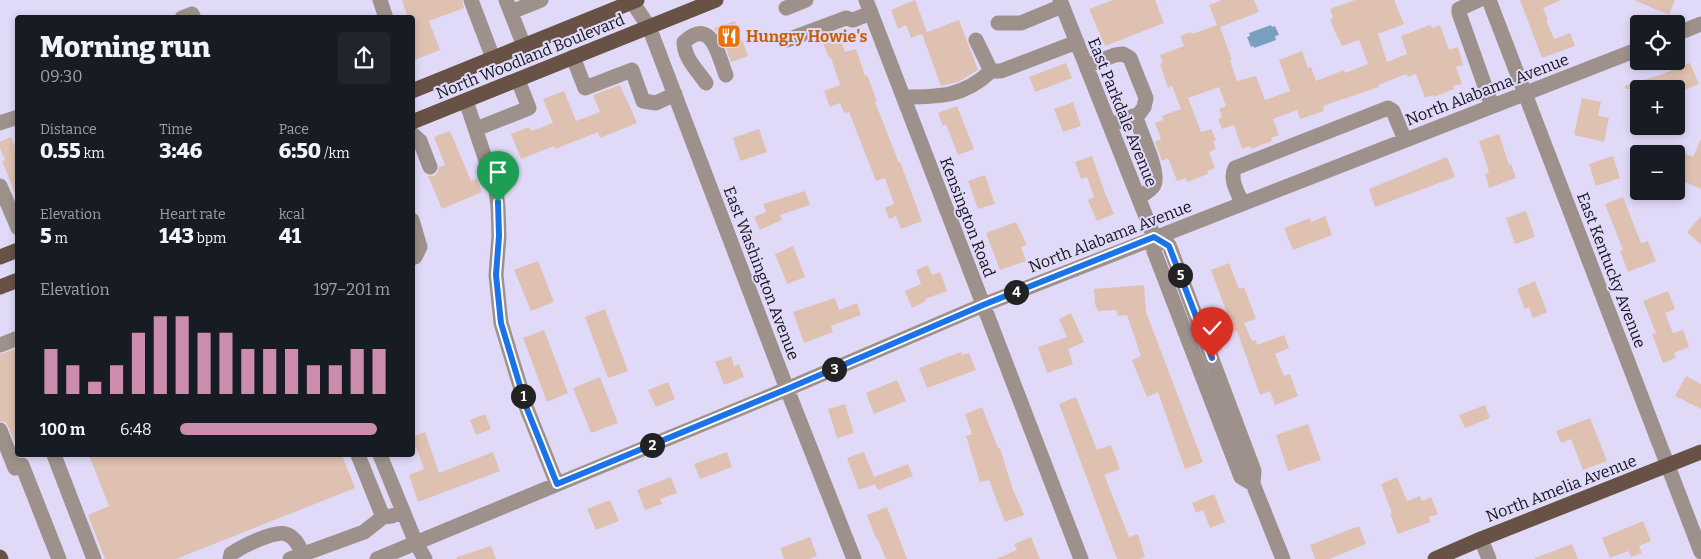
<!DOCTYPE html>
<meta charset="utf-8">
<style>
:root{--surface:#171b24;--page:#20242c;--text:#f1f3f6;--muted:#9ea1a6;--accent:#cc8cae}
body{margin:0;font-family:Bitter,serif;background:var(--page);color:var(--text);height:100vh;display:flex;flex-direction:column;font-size:19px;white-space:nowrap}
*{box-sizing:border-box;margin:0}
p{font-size:16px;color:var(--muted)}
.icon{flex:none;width:28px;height:28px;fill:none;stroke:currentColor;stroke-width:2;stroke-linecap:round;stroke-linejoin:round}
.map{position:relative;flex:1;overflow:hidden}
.panel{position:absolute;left:15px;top:15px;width:400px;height:442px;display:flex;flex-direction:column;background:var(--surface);border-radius:5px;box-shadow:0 2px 8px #0003}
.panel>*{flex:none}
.controls{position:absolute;left:1630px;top:15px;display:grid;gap:10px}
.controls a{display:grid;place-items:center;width:55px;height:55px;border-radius:5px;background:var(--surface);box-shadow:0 2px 8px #0003;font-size:25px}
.pin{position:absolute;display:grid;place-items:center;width:42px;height:42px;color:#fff;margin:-51px -21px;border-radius:50% 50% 50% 0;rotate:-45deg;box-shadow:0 0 5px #0007}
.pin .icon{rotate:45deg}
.km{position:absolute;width:25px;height:25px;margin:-12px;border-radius:50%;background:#222;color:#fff;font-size:14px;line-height:25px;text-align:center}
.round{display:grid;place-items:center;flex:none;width:52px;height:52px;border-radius:5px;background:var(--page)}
.headline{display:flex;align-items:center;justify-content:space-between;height:85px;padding:0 25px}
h1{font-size:28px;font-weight:800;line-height:38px}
.figures{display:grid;grid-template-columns:repeat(3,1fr);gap:8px;height:85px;padding:5px 25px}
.figures div{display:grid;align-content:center}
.figures b{font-size:21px;font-weight:800}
.figures small{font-size:14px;font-weight:400}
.figures p{font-size:14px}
.chart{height:140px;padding:10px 25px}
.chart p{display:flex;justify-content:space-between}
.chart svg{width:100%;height:90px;margin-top:5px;stroke:var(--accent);stroke-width:6}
ul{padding:0 25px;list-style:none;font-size:16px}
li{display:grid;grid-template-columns:80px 60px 1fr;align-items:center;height:38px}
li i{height:12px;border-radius:6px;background:var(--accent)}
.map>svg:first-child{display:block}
.water{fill:#789fbf}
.building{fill:#dfc1b1}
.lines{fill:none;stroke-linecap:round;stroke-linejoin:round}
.minor{stroke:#9e918b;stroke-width:15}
.major{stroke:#685246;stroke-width:15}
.route-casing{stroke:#fff;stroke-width:10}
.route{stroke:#1a73e8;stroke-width:6}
.labels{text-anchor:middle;stroke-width:4;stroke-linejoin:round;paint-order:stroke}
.food-label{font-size:16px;font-weight:bold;fill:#c56008;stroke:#e0daf8;text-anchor:start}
.street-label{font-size:16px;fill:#16141e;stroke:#e0daf8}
</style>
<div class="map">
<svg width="1701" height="559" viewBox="0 0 1701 559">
<rect width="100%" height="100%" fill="#e0daf8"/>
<path class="water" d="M1271 25 1272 27 1275 26 1279 35 1275 36 1276 40 1254 48V46L1251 47 1247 37 1250 36 1249 33Z"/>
<path class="building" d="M402 0H462L464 8 429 21 440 50 412 61V18H408Z
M915 0 927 32 959 20 978 70 958 82 941 86 922 34 911 38 906 25 898 29 891 10Z
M1113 0H1155L1164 23 1105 46 1089 9Z
M1222 0H1254L1259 12 1220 27 1232 60 1230 61 1237 81 1256 76 1265 100 1290 91 1279 60 1302 51 1308 68 1311 67 1316 81 1344 70 1345 73 1368 64 1359 40 1342 46 1339 39H1338L1330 19 1333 18 1330 9 1355 0H1394L1404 24 1378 34 1387 62 1407 54 1401 36 1430 25 1432 28 1440 25 1449 50 1458 47 1463 65 1456 67 1462 84 1453 86 1454 89 1434 97 1433 95 1425 98 1416 74 1408 77 1406 74 1378 85 1379 87 1323 106 1324 111 1300 119 1297 110 1273 119 1279 135 1271 138 1272 141 1251 149 1250 146 1242 149 1234 125 1222 129 1218 119 1222 117 1219 109 1226 106 1219 87 1188 98 1201 132 1211 129 1216 140 1213 141 1216 149 1209 152 1215 168 1207 171 1208 174 1187 182 1186 178 1177 181 1168 158 1162 161 1155 142 1161 139 1155 123 1163 120 1162 116 1181 109 1172 86 1168 88 1160 64 1163 63 1160 55 1184 46 1180 36 1191 32 1192 34 1217 25 1209 5Z
M1520 0H1561L1543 8 1548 20H1546L1554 39 1570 33 1575 46 1542 58Z
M1634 0H1675L1669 15Z
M735 21 748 56 731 62 725 45 714 28Z
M837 32 845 52 856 49 865 76 867 75 877 101 875 102 899 163 900 162 922 221 901 229 896 216 889 219 885 208 894 204 885 178 876 181 849 112 844 113 840 103 830 107 824 91 840 85 831 58H829L821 37Z
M1066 63 1072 78 1035 92 1029 77Z
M1690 63 1699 84 1676 93V89H1625V86L1660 75Z
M620 85 637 123 600 138 598 132 555 149 554 146 521 159 511 134 529 127 531 131 553 123 543 99 564 91 576 121 600 112 593 95Z
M1582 98 1601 102 1598 116 1609 118 1604 142 1574 135Z
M1073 102 1081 126 1063 132 1054 109Z
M957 106 974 149 958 155 946 124 943 126 938 113Z
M759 129 767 152 740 161 733 138Z
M450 131 471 181 476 179 482 192 442 209 428 176H434L438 172 439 167 445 165 434 137Z
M1499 134 1509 165 1511 164 1516 178 1489 188 1485 174 1489 172 1479 141Z
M11 137 18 153 17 198 2 161 5 160 0 148V142Z
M1701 139V189L1676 178V170L1684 153 1693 157Z
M1092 156 1105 193 1114 214 1097 221 1088 200 1094 197 1087 177 1081 179 1075 162Z
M1613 156 1620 178 1596 186 1589 164Z
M1447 157 1455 177 1375 207 1369 189Z
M985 175 995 204 978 209 968 181Z
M805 191 810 205 780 215 782 220 760 230 754 217 766 212 763 204Z
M1623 197 1641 243 1648 241 1656 261 1628 272 1620 251 1623 250 1605 204Z
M1526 211 1535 237 1515 244 1506 218Z
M1325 216 1332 235 1293 250 1284 228 1310 218 1311 222Z
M1701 216V245L1687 232Z
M1016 222 1027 245 1021 247 1026 261 1000 270 986 233Z
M793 246 805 277 787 284 775 254Z
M538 261 554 302 531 311 514 270Z
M1229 263 1239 289 1244 287 1256 319 1244 323 1252 341 1256 340 1257 345 1284 335 1289 348 1275 354 1284 376 1290 374 1298 396 1275 405 1270 391 1260 395 1237 331 1234 332 1211 270Z
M928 265 932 275 940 272 947 291 925 299 926 301 912 308 905 291 921 284 916 270Z
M1535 281 1547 312 1533 318 1529 307 1525 309 1517 289Z
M1144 285 1146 312 1203 462 1185 469 1158 392 1147 397 1132 360 1141 356 1127 315 1118 316 1116 310 1098 311 1095 304 1094 289Z
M1668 291 1675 309 1665 313 1673 333 1683 330 1689 347 1674 353 1676 358 1663 363 1652 334 1656 333 1643 301Z
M835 298 839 310 857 303 861 315 831 326 833 332 804 343 793 312Z
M605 309 628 371 608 378 585 317Z
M1071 313 1084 342 1068 349 1073 364 1047 373 1038 347 1067 337 1059 319Z
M544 330 568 393 547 402 523 338Z
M18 348V449L8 426 5 422 0 421V354Z
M961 352 962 355 969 353 976 370 927 388 919 368Z
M731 356 734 366 739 364 744 377 724 385 715 362Z
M1686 376 1701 384V409L1675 396Z
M600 377 618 423 591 433 573 388Z
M897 380 906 401 874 414 866 393Z
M668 382 675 399 656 407 648 390Z
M1076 397 1097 450 1111 445 1120 469 1104 475 1129 537 1138 534 1145 557 1139 559H1117L1059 404Z
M845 404 854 433 837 438 828 409Z
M1485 405 1490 418 1465 428 1459 415Z
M982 407 998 448H1000L1013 490 1024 515 1005 522 989 480 980 482 966 436 972 434 965 414Z
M485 414 491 429 476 435 470 420Z
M1590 418 1607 461 1583 470 1571 439 1561 443 1556 431Z
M1308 424 1321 460 1288 471 1276 435Z
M425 432 439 473 493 452 500 471 418 502 409 475 424 469 416 447 412 448V437Z
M727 452 732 467 700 479 694 464Z
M864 452 874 477 908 464 913 476 878 490 875 484 859 490 847 458Z
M89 455H342L355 488 176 559H105L88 515 109 506Z
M671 477 677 493 660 499 662 504 645 510 637 490Z
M1397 477 1407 501 1420 496 1422 501 1431 497 1438 514 1429 517 1430 522 1398 534 1390 514 1392 513 1381 484Z
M1214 494 1225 522 1210 528 1203 510 1196 513 1192 503Z
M610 500 619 521 596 530 587 509Z
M887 507 907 559H886L877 538 876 539 867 515Z
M1643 521 1651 541 1639 546 1642 553 1631 557 1628 551 1610 558 1602 538Z
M1359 526 1366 544 1329 559H1315L1310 545Z
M810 537 817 556 809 559H784L780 548Z
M1031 537 1040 559H996L1017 550 1014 544Z
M1572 544 1578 559H1535V558Z
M491 546 496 559H457V557Z"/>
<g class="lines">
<path class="minor" d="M380 0 386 18
M471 0 493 58
M506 0 524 46
M631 0 649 27 787 389 854 559
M866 0 1081 559
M1060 0 1154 237V251L1241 477 1253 484
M1479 0 1459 9V13L1492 106
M1489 0 1701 552
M786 8 806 0
M511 12 541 0
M182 18 192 14 194 18
M998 23H1021L1062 6
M1676 34 1701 24
M787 40 846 18 853 20 871 13
M976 40 991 71H1001L1077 42
M573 57 585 88 632 70 643 101 656 103 675 94
M1086 66 1115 55 1123 54 1130 58 1146 98 1144 107 1139 114 1110 125
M706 83C697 70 684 58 684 42 712 17 718 55 726 75
M904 97C939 97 964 97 991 71
M466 101 496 191 498 207 499 236 496 275 501 323 527 409 557 484
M1133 116 1138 123C1142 136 1160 173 1154 185 1152 190 1144 194 1139 197
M0 123 18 117
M476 129 529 108 518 80
M412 134 420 141 430 167
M0 186 18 228
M1242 203C1238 193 1229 179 1235 168L1388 108 1393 111 1405 140
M412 220 420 247 415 257 412 258
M1154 237 1169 245 1254 471 1253 484 1283 559
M0 345 18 338
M0 430 15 468
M54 455 94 559
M358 455 383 517 392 516 403 511
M380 455 416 543 425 559
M22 465 59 559
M1481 539 1489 559
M230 559 231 554C241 547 274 530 286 534 295 537 299 546 303 554
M290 559 364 532 383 517
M377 559 787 389 983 305 1639 49"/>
<path class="major" d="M412 91 637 0
M412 122 716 0
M0 257 18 250
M0 287 18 280
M0 557 1 559
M1435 559 1481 539 1701 452"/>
</g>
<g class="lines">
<g class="route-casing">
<path id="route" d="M498 202 499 236 496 275 501 323 527 409 557 484 787 389 983 305 1154 237 1169 246 1212 358"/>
</g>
<use href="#route" class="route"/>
</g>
<defs>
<g id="restaurant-square" transform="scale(1.25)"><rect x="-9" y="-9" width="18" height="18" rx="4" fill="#e8710a" stroke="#e0daf8"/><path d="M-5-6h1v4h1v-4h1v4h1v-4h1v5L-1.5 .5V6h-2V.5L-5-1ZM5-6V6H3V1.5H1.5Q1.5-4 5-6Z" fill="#fff"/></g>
</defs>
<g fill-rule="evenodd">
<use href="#restaurant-square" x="729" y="36"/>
</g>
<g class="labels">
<g class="food-label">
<text x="746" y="42">Hungry Howie's</text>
</g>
<g class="street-label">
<text transform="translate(530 56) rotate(-22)" y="6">North Woodland Boulevard</text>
<text transform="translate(1487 89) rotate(-21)" y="6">North Alabama Avenue</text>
<text transform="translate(1123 112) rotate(68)" y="6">East Parkdale Avenue</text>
<text transform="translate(968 217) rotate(69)" y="6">Kensington Road</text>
<text transform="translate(1110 236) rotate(-21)" y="6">North Alabama Avenue</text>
<text transform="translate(1612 270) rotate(69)" y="6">East Kentucky Avenue</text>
<text transform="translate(762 273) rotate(69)" y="6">East Washington Avenue</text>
<text transform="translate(1561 488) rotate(-21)" y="6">North Amelia Avenue</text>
</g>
</g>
</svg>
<div class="controls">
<a><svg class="icon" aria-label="locate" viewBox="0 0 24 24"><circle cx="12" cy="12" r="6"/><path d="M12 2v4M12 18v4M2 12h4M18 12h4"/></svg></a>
<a>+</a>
<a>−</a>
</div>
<div class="pin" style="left:498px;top:202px;background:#1e9e55"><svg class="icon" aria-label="arrive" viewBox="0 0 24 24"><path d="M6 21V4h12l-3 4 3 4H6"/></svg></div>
<div class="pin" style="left:1212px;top:358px;background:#d93025"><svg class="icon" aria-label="check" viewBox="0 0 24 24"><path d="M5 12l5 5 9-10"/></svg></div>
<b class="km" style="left:523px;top:396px">1</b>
<b class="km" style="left:652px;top:445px">2</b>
<b class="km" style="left:834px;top:369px">3</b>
<b class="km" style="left:1016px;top:292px">4</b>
<b class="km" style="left:1180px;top:275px">5</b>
<section class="panel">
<div class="headline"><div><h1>Morning run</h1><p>09:30</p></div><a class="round"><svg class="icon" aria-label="share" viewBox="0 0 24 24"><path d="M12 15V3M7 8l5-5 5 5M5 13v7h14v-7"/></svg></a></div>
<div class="figures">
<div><p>Distance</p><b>0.55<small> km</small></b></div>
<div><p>Time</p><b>3:46</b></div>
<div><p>Pace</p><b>6:50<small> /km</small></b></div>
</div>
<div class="figures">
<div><p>Elevation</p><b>5<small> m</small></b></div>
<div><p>Heart rate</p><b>143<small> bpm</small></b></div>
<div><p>kcal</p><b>41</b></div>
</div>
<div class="chart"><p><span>Elevation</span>197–201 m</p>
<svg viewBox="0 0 160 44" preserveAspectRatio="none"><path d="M5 44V22M15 44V30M25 44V38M35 44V30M45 44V14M55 44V6M65 44V6M75 44V14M85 44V14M95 44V22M105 44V22M115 44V22M125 44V30M135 44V30M145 44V22M155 44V22"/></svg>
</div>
<ul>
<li><b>100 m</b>6:48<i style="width:94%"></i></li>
</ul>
</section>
</div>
